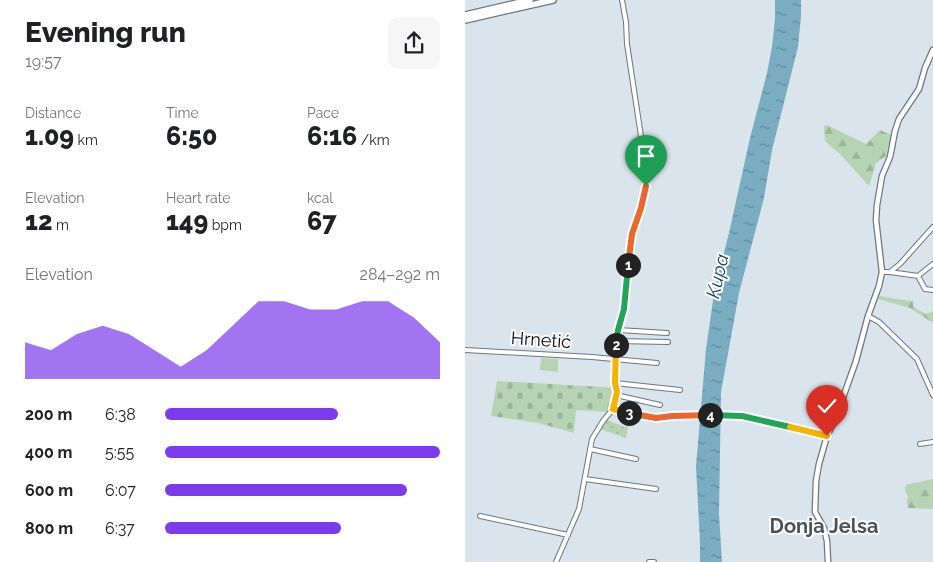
<!DOCTYPE html>
<meta charset="utf-8">
<style>
:root{--surface:#fff;--page:#f6f6f6;--text:#202124;--muted:#757577;--accent:#7c3aed}
body{margin:0;font-family:Raleway,sans-serif;background:var(--page);color:var(--text);height:100vh;display:flex;flex-direction:column;font-size:19px;white-space:nowrap}
*{box-sizing:border-box;margin:0}
p{font-size:16px;color:var(--muted)}
.icon{flex:none;width:28px;height:28px;fill:none;stroke:currentColor;stroke-width:2;stroke-linecap:round;stroke-linejoin:round}
.map{position:relative;flex:1;overflow:hidden}
.details{display:flex;flex-direction:column;background:var(--surface);width:465px}
.details>*{flex:none}
.pin{position:absolute;display:grid;place-items:center;width:42px;height:42px;color:#fff;margin:-51px -21px;border-radius:50% 50% 50% 0;rotate:-45deg;box-shadow:0 0 5px #0007}
.pin .icon{rotate:45deg}
.km{position:absolute;width:25px;height:25px;margin:-12px;border-radius:50%;background:#222;color:#fff;font-size:14px;line-height:25px;text-align:center}
.round{display:grid;place-items:center;flex:none;width:52px;height:52px;border-radius:10px;background:var(--page)}
.headline{display:flex;align-items:center;justify-content:space-between;height:85px;padding:0 25px}
h1{font-size:28px;font-weight:800;line-height:38px}
.figures{display:grid;grid-template-columns:repeat(3,1fr);gap:8px;height:85px;padding:5px 25px}
.figures div{display:grid;align-content:center}
.figures b{font-size:25px;font-weight:800}
.figures small{font-size:14px;font-weight:400}
.figures p{font-size:14px}
.chart{height:140px;padding:10px 25px}
.chart p{display:flex;justify-content:space-between}
.chart svg{width:100%;height:90px;margin-top:5px;fill:var(--accent);opacity:.7}
ul{padding:0 25px;list-style:none;font-size:16px}
li{display:grid;grid-template-columns:80px 60px 1fr;align-items:center;height:38px}
li i{height:12px;border-radius:6px;background:var(--accent)}
main{display:flex;flex:1;min-height:0}
.map>svg:first-child{display:block}
.grass{fill:url(#grass-dots)}
.forest{fill:url(#forest-firs)}
.cemetery{fill:url(#cemetery-stones)}
.garden{fill:#b6d4b3}
.water{fill:url(#water-ripples)}
.lines{fill:none;stroke-linecap:round;stroke-linejoin:round}
.minor-casing{stroke:#6d777e;stroke-width:6}
.major-casing{stroke:#6d777e;stroke-width:7}
.highway-casing{stroke:#6d777e;stroke-width:8}
.minor{stroke:#fff;stroke-width:4}
.major{stroke:#fff;stroke-width:4.5}
.highway{stroke:#fff;stroke-width:5.5}
.split-1-casing{stroke:#fff;stroke-width:10}
.split-2-casing{stroke:#fff;stroke-width:10}
.split-3-casing{stroke:#fff;stroke-width:10}
.split-4-casing{stroke:#fff;stroke-width:10}
.split-5-casing{stroke:#fff;stroke-width:10}
.split-6-casing{stroke:#fff;stroke-width:10}
.split-1{stroke:#f0652b;stroke-width:6}
.split-2{stroke:#22a559;stroke-width:6}
.split-3{stroke:#f5b400;stroke-width:6}
.split-4{stroke:#f0652b;stroke-width:6}
.split-5{stroke:#22a559;stroke-width:6}
.split-6{stroke:#f5b400;stroke-width:6}
.labels{text-anchor:middle;stroke-width:4;stroke-linejoin:round;paint-order:stroke}
.street-label{font-size:18px;fill:#0a0d10;stroke:#fff}
.water-label{font-size:19px;font-style:italic;fill:#1b4556;stroke:#fff}
.quarter-label{font-size:20px;font-weight:bold;fill:#4a535a;stroke:#fff}
</style>
<main>
<section class="details">
<div class="headline"><div><h1>Evening run</h1><p>19:57</p></div><a class="round"><svg class="icon" aria-label="share" viewBox="0 0 24 24"><path d="M12 15V3M7 8l5-5 5 5M5 13v7h14v-7"/></svg></a></div>
<div class="figures">
<div><p>Distance</p><b>1.09<small> km</small></b></div>
<div><p>Time</p><b>6:50</b></div>
<div><p>Pace</p><b>6:16<small> /km</small></b></div>
</div>
<div class="figures">
<div><p>Elevation</p><b>12<small> m</small></b></div>
<div><p>Heart rate</p><b>149<small> bpm</small></b></div>
<div><p>kcal</p><b>67</b></div>
</div>
<div class="chart"><p><span>Elevation</span>284–292 m</p>
<svg viewBox="0 0 160 44" preserveAspectRatio="none"><path d="M0 44V26L10 30L20 22L30 18L40 22L50 30L60 38L70 30L80 18L90 6L100 6L110 10L120 10L130 6L140 6L150 14L160 26V44z"/></svg>
</div>
<ul>
<li><b>200 m</b>6:38<i style="width:63%"></i></li>
<li><b>400 m</b>5:55<i style="width:100%"></i></li>
<li><b>600 m</b>6:07<i style="width:88%"></i></li>
<li><b>800 m</b>6:37<i style="width:64%"></i></li>
</ul>
</section>
<div class="map">
<svg width="468" height="562" viewBox="0 0 468 562">
<defs>
<pattern id="grass-dots" width="8" height="8" patternUnits="userSpaceOnUse" patternTransform="scale(1.25)"><rect width="8" height="8" fill="#b6d4b3"/><path d="M2 2h.1M6 6h.1" fill="none" stroke="#9bb599" stroke-width="1.8" stroke-linecap="round"/></pattern>
<pattern id="forest-firs" width="22" height="20" patternUnits="userSpaceOnUse" patternTransform="scale(1.25)"><rect width="22" height="20" fill="#b6d4b3"/><path d="M5 1l3.5 6h-7zM16 11l3.5 6h-7z" fill="#9bb599"/></pattern>
<pattern id="cemetery-stones" width="16" height="16" patternUnits="userSpaceOnUse" patternTransform="scale(1.25)"><rect width="16" height="16" fill="#b6d4b3"/><path d="M2 7V4a2 2 0 0 1 4 0v3zM10 15v-3a2 2 0 0 1 4 0v3z" fill="#9bb599"/></pattern>
<pattern id="water-ripples" width="26" height="14" patternUnits="userSpaceOnUse" patternTransform="scale(1.25)"><rect width="26" height="14" fill="#7aacc2"/><path d="M2 4q2-2 4 0t4 0M15 11q2-2 4 0t4 0" fill="none" stroke="#628a9c"/></pattern>
</defs>
<rect width="100%" height="100%" fill="#dae4ed"/>
<path class="grass" d="M142 420 160 427 161 425 163 426 161 438 135 429Z"/>
<path class="forest" d="M362 125 401 144 415 130 426 135 421 156 411 163 404 186 376 155 360 141 359 126Z
M415 296 438 300 449 301 448 307 461 314 468 311V323L445 308 413 299Z
M468 479V509L443 508 442 501 443 497 440 490 441 485Z"/>
<path class="cemetery" d="M32 381 138 387 149 389C149 398 150 406 142 412L111 410 109 433 73 423 26 416Z"/>
<path class="garden" d="M76 358 93 359V372L75 370Z"/>
<path class="water" d="M310 0H336V16L333 47 307 150 299 198 274 293 256 392 254 514 257 562H235V542L231 466 241 349 250 287 264 233 285 138 302 73 307 47 310 19Z"/>
<g class="lines">
<g class="minor-casing">
<path id="minor" d="M417 272H425L453 276 460 289 468 290
M425 272 435 264 468 227
M453 276 468 264
M403 316 414 322 452 359 468 395
M153 330 202 333
M151 341 203 342
M0 350 127 357 192 363
M150 383 215 390
M151 395 195 405
M148 409 191 418 207 416H277L362 436
M455 444 468 442
M125 449 171 459
M120 479 191 489
M15 516 103 535
M91 562 114 509 127 439 138 421 148 409 151 395V341L159 309 161 282 167 235 176 208 180 194 182 180 181 169 162 44 161 22 157 0
M184 562H189"/>
</g>
<g class="major-casing">
<path id="major" d="M363 562 362 541 359 528 350 512 351 481 354 464 362 436 370 420 391 361 403 316 414 286 417 272 411 220 412 205 417 176 425 157 430 131 434 119 454 89 460 68 468 50"/>
</g>
<g class="highway-casing">
<path id="highway" d="M0 15 65 0
M0 20 88 0"/>
</g>
<use href="#minor" class="minor"/>
<use href="#major" class="major"/>
<use href="#highway" class="highway"/>
</g>
<g class="lines">
<g class="split-1-casing">
<path id="split-1" d="M163 265 167 234 176 208 181 186"/>
</g>
<g class="split-2-casing">
<path id="split-2" d="M151 345 153 330 159 309 163 265"/>
</g>
<g class="split-3-casing">
<path id="split-3" d="M151 345 150 383 152 392 148 409 164 413"/>
</g>
<g class="split-4-casing">
<path id="split-4" d="M164 413 191 418 207 416 245 415"/>
</g>
<g class="split-5-casing">
<path id="split-5" d="M245 415 277 416 325 427"/>
</g>
<g class="split-6-casing">
<path id="split-6" d="M325 427 362 436"/>
</g>
<use href="#split-1" class="split-1"/>
<use href="#split-2" class="split-2"/>
<use href="#split-3" class="split-3"/>
<use href="#split-4" class="split-4"/>
<use href="#split-5" class="split-5"/>
<use href="#split-6" class="split-6"/>
</g>
<g class="labels">
<g class="street-label">
<text transform="translate(76 340) rotate(4)" y="6">Hrnetić</text>
</g>
<g class="water-label">
<text transform="translate(252 276) rotate(-77)" y="7">Kupa</text>
</g>
<g class="quarter-label">
<text x="359" y="533">Donja Jelsa</text>
</g>
</g>
</svg>
<div class="pin" style="left:181px;top:186px;background:#1e9e55"><svg class="icon" aria-label="arrive" viewBox="0 0 24 24"><path d="M6 21V4h12l-3 4 3 4H6"/></svg></div>
<div class="pin" style="left:362px;top:436px;background:#d93025"><svg class="icon" aria-label="check" viewBox="0 0 24 24"><path d="M5 12l5 5 9-10"/></svg></div>
<b class="km" style="left:163px;top:265px">1</b>
<b class="km" style="left:151px;top:345px">2</b>
<b class="km" style="left:164px;top:413px">3</b>
<b class="km" style="left:245px;top:415px">4</b>
</div>
</main>
